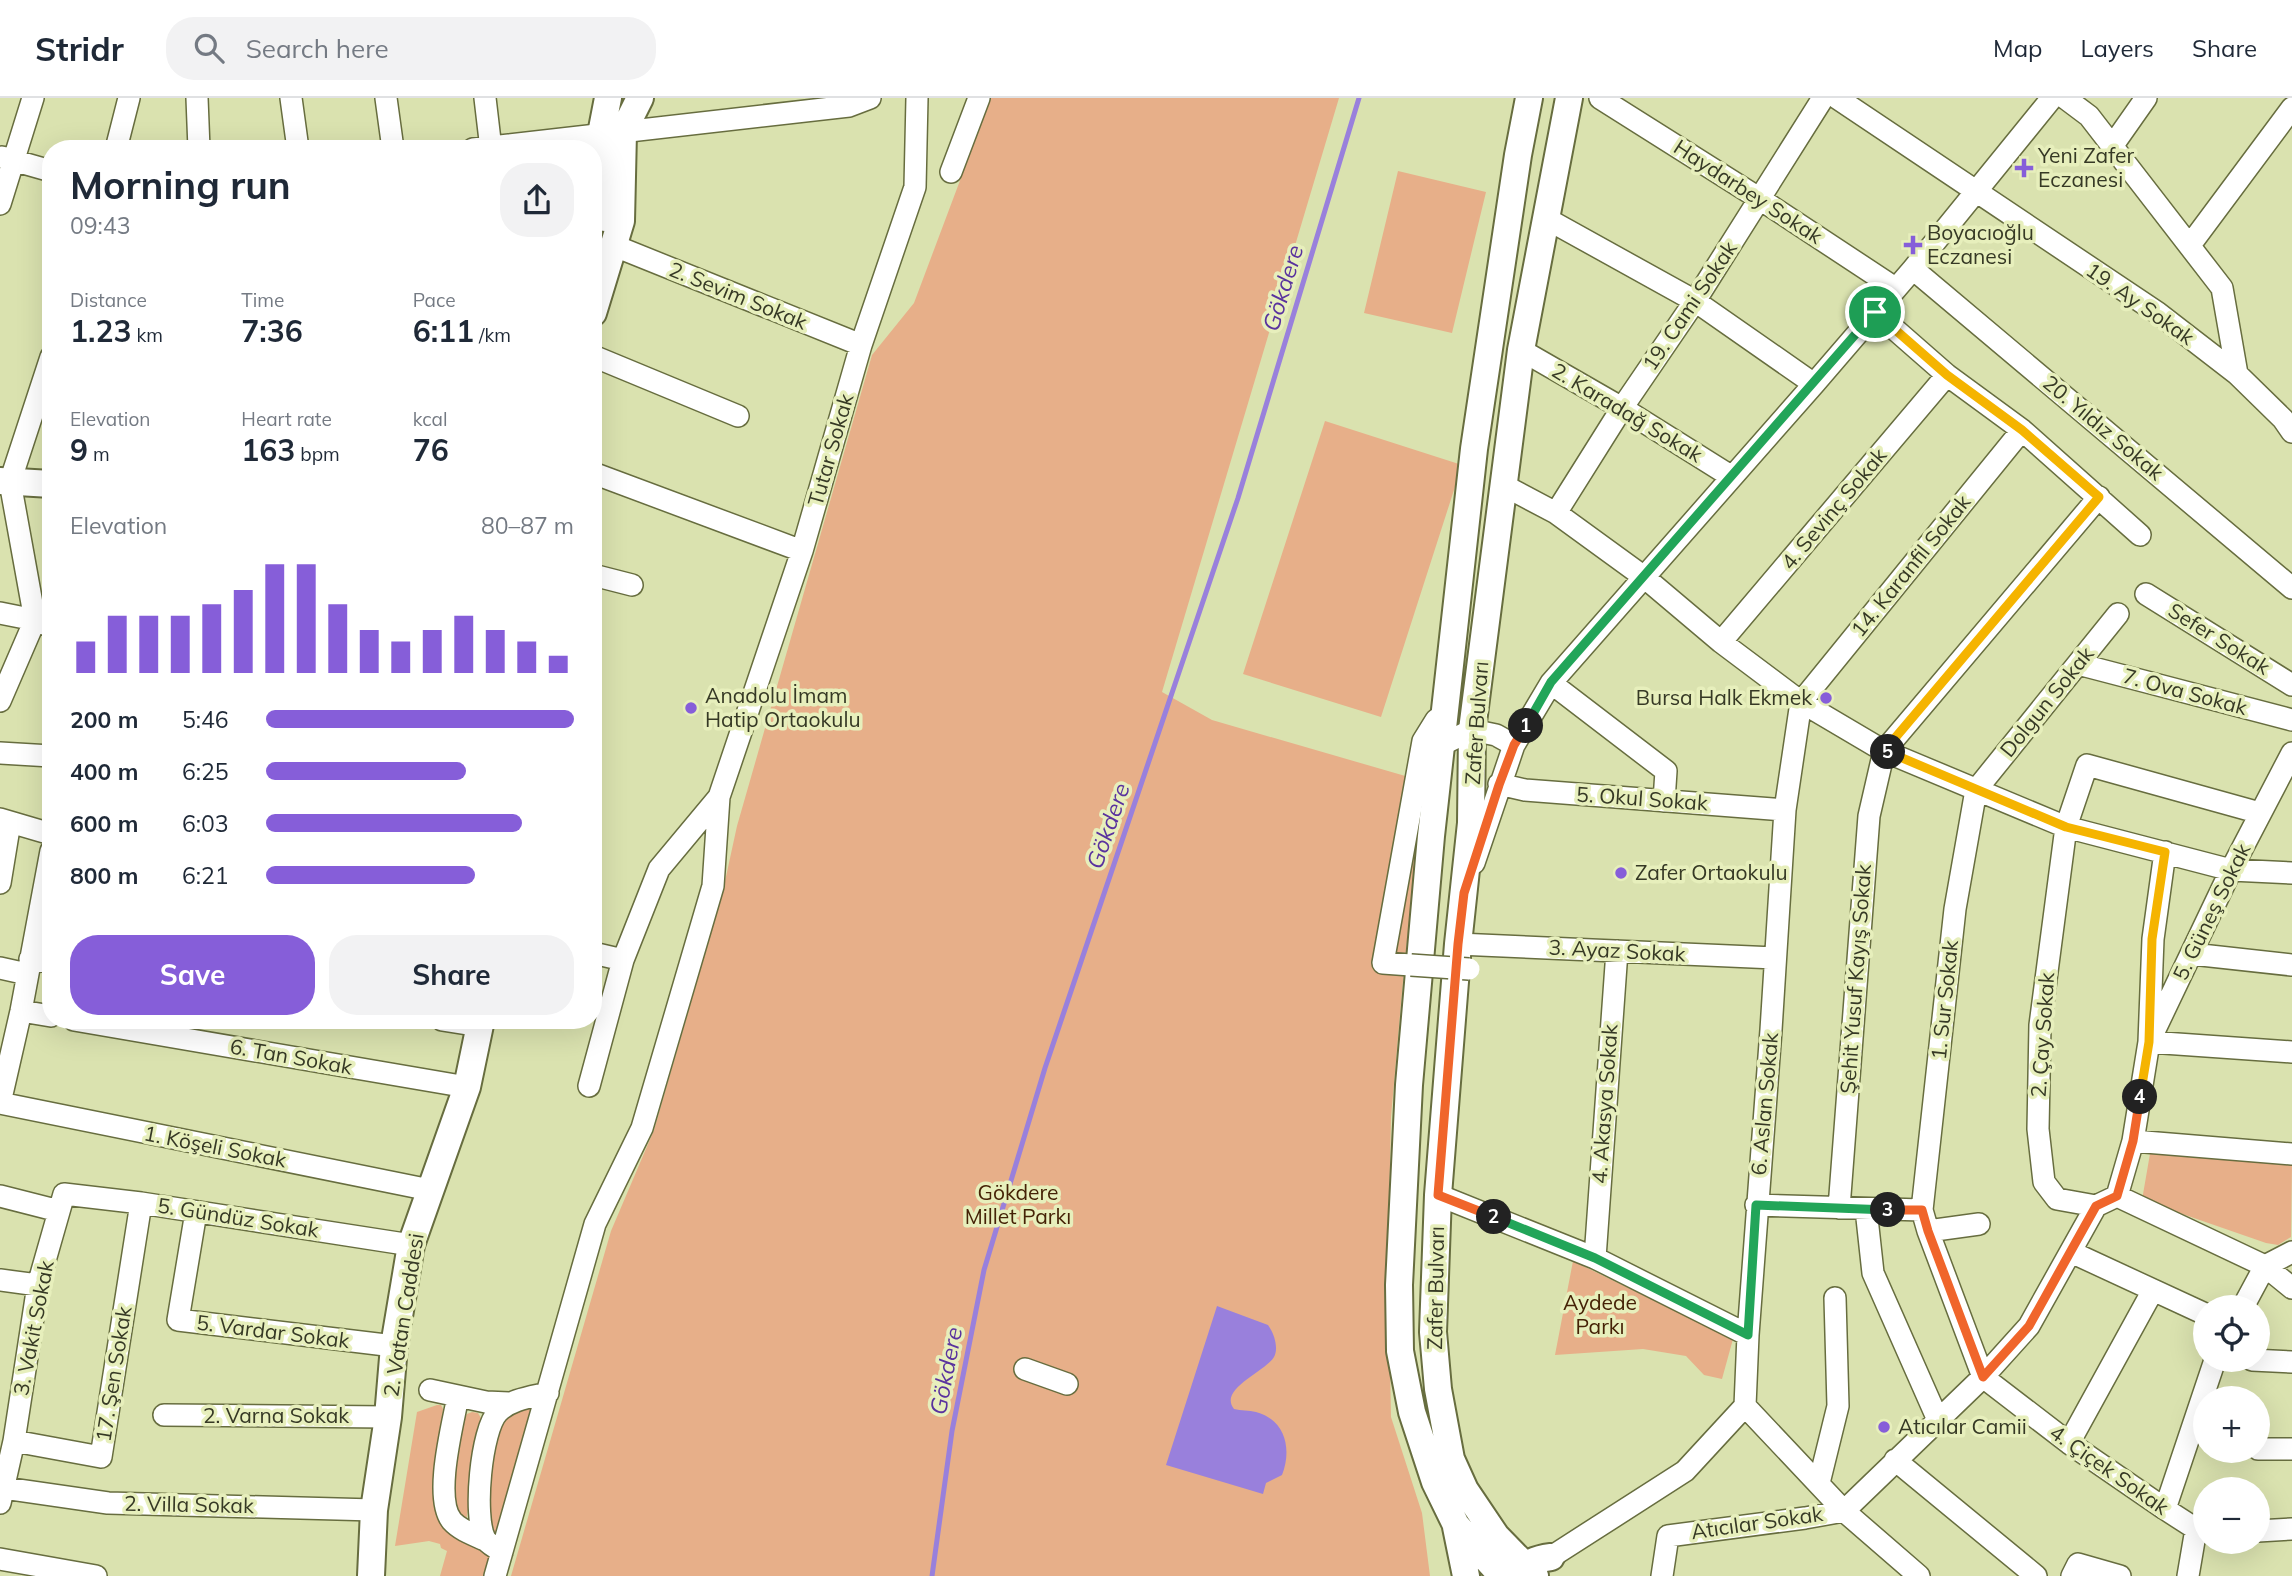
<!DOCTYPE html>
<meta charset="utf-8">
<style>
:root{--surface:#fff;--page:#f2f2f3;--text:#1f2937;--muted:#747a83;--line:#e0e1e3;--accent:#865ed9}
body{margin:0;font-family:Mulish,sans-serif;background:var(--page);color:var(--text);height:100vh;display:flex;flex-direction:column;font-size:26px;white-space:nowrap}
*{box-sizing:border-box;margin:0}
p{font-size:23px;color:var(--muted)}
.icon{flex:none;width:38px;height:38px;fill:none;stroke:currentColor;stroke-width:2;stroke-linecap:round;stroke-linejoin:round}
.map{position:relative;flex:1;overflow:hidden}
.sheet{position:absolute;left:42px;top:42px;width:560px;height:889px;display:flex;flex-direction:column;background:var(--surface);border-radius:28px;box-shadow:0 7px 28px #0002}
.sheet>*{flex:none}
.controls{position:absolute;left:2193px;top:1197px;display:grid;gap:14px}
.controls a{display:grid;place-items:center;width:77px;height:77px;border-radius:50%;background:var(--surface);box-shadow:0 7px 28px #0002;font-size:35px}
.pin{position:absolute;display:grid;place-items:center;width:60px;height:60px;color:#fff;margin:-30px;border:4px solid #fff;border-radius:50%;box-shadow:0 2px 7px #0007}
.km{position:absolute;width:35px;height:35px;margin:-18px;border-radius:50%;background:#222;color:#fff;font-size:19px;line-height:35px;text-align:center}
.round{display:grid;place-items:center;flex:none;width:74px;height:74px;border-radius:28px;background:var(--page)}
.summary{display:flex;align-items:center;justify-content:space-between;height:119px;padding:0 28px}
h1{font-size:38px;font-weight:700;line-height:52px}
.stats{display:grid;grid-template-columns:repeat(3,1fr);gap:10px;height:119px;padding:7px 28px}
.stats div{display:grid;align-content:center}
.stats b{font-size:30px;font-weight:700}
.stats small{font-size:19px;font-weight:400}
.stats p{font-size:19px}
.chart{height:196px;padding:14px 28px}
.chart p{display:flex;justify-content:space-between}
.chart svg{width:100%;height:126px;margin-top:7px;stroke:var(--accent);stroke-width:6}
.action{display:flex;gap:14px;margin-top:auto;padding:14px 28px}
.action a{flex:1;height:80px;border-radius:28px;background:var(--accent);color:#fff;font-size:28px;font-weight:700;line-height:80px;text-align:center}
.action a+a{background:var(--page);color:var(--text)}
ul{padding:0 28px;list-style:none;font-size:23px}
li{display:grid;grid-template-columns:112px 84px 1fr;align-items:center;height:52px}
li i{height:18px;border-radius:9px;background:var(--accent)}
header{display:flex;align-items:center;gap:42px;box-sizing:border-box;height:98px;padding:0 35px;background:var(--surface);border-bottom:2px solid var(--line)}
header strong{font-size:33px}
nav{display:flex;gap:38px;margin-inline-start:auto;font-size:24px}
.search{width:490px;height:63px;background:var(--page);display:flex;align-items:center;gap:18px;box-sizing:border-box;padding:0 24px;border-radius:28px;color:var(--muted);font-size:26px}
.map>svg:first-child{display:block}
.green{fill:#e7af89}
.water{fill:#9980dc}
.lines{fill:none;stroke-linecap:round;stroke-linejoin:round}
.stream{stroke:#9980dc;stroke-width:5}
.minor-casing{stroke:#676d3f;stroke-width:24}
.major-casing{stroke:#676d3f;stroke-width:30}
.minor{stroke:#fff;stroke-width:21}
.major{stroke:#fff;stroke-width:26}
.minor-bridge-casing{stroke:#676d3f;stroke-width:24;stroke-linecap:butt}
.minor-bridge{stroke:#fff;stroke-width:21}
.split-1-casing{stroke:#fff;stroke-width:14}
.split-2-casing{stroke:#fff;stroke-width:14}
.split-3-casing{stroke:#fff;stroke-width:14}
.split-4-casing{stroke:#fff;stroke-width:14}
.split-5-casing{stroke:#fff;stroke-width:14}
.split-6-casing{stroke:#fff;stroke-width:14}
.split-1{stroke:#22a559;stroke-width:9}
.split-2{stroke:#f0652b;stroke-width:9}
.split-3{stroke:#22a559;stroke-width:9}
.split-4{stroke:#f0652b;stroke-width:9}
.split-5{stroke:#f5b400;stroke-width:9}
.split-6{stroke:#f5b400;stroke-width:9}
.poi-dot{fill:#865ed9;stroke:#e7efbc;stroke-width:2.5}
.labels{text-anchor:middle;stroke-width:7;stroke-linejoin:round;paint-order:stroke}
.poi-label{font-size:21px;fill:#363925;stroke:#e7efbc;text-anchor:start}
.street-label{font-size:21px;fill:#363925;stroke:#e7efbc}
.park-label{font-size:21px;fill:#452206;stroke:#e7efbc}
.water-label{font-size:23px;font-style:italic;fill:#59329e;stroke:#e7efbc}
</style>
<header>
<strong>Stridr</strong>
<div class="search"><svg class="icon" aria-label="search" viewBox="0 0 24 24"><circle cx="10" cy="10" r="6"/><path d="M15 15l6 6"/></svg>Search here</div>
<nav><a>Map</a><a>Layers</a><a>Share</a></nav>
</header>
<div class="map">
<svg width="2292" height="1478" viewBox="0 0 2292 1478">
<rect width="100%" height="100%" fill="#dae2af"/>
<path class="green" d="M991 0H1339L1162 594 1212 622 1426 684 1405 860 1391 1019 1388 1162 1391 1319 1422 1415 1430 1478H511L611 1133 654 1032 722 797 737 728 872 257 914 205Z
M1398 73 1486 94 1452 235 1364 215Z
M1325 323 1462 367 1381 619 1243 576Z
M2151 1050 2292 1064 2291 1139 2278 1147 2266 1145 2142 1102Z
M1573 1163 1733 1241 1722 1281 1704 1277 1686 1258 1643 1251 1555 1257Z
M543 1303 502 1444 491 1438C481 1398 492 1356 503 1319Z
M437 1307H441L443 1311 441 1336 463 1438 493 1460 487 1478H440L447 1453 441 1450 440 1446 429 1443 395 1448 417 1314Z
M472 1314 478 1315 481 1320 482 1330 466 1423 453 1416V1384L463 1324 467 1316Z"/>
<path class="water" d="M1217 1208 1268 1227C1274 1235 1279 1250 1274 1259 1265 1274 1218 1291 1234 1311 1241 1313 1249 1312 1256 1314 1286 1322 1292 1352 1282 1377L1266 1385 1263 1396 1166 1367Z"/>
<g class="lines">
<path class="stream" d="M932 1478 952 1333 984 1172 1045 970 1238 400 1359 0"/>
<g class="minor-casing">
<path id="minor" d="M197 0 199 51
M291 0 298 51
M386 0 393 51
M485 0 491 51
M1600 0 1760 101 1895 190
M1837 0 2158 215 2237 276 2283 321 2292 334
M2065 0 2089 18 2222 190 2237 276
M2113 47 2146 0
M116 51 129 0
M473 51 849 8 870 0
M2 59 51 73
M951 74 979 0
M0 106 33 0
M1547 121 1695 203 1814 286
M2190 147 2292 10
M615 148 861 247
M1913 171 2292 490
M1875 214 1947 277 2022 332 2140 437
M1521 252 1622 310 1732 379
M593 258 738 318
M593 375 802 453
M1503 387 1556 415 1644 479 1721 544 1801 604 1884 653 2066 729 2231 772 2292 775
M1556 415 1622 310 1695 203 1823 0
M593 477 632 487
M2146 496 2292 587
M0 515 35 522 51 529
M1721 544 1947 277
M2078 566 2292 622
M1551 585 1666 673 1664 703
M0 603 35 522 10 384 51 259
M1441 647 1472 632 1496 637 1514 647
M0 655 51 658
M1499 686 1525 692 1785 712
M0 721 51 736
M51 753 21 913 0 1005 430 1092
M2165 754 2153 841 2149 944 2292 954
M1474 765 1514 647 1551 585 1814 286 1913 171 2052 0
M0 785 10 724
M1458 846 1775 860
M593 855 623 862 659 771 719 699
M2192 856 2292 867
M30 861 51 864
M1411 867 1383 865 1423 643 1436 622 1445 616
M0 870 27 876
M21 913 51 918
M74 922 467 989
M442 922 480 928
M589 988 623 862
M2133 1043 2292 1056
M1438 1097 1595 1160 1748 1237
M0 1098 59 1113
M2117 1098 2265 1168 2292 1190
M1756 1107 1922 1112
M2096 1108 2057 1101 2044 1084 2038 1031 2040 927 2066 729 2087 667 2260 715
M1839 1110 1869 718 1884 653 2099 399
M1866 1111 1873 1175 1938 1322
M196 1114 178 1222 394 1248
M1979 1126 1928 1133 1983 1279 2069 1345 2165 1411 2196 1431 2205 1432
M1928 1133 1922 1112 1955 811 1976 692 2118 516
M2071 1154 2205 1216
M1595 1160 1617 853
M2265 1168 2292 1154
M0 1182 38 1187
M2243 1209 2265 1168
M2252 1262 2292 1264
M1025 1271 1067 1286
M430 1292 486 1304 509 1305
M458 1298C453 1326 433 1400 452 1423 460 1432 474 1437 485 1442
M164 1317 388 1319
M14 1343 101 1359 141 1105
M2069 1345 2152 1194
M2258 1351H2292
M1895 1362 2036 1478
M1819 1385 1838 1308 1835 1200
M4 1390 108 1405 374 1412
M0 1405 14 1343 38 1187 64 1096 141 1105 411 1147
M2165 1411 2215 1262
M1844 1413 1983 1279 2029 1228 2096 1108 2117 1098 2133 1043 2149 944 2231 772 2292 655
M2258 1433 2292 1431
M502 1454C497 1450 488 1446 485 1441 473 1419 481 1331 498 1314 511 1301 531 1299 548 1295
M1551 1459 1685 1373 1745 1308
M0 1461 96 1478
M495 1478 595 1126 642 1030 713 788 719 699 802 453 861 247 915 89 917 0
M1662 1478 1668 1438 1805 1420 1844 1413
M1919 1478 1844 1413 1745 1308 1748 1237 1771 932 1785 712 1801 604 2022 332
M2072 1478 2078 1466 2120 1478
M2188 1478 2196 1431"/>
</g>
<g class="major-casing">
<path id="major" d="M605 120 601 36 608 0
M593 215 621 123 623 34 640 0
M0 383 51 386
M1456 1429 1466 1478
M1513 1477C1525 1466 1535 1461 1551 1459
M371 1478 374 1412 388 1319 394 1248 411 1147 467 989 481 922
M1502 1478 1456 1427 1435 1384 1412 1314 1400 1253 1399 1187 1409 987 1431 738 1474 351 1518 57 1529 0
M1535 1478 1496 1438 1465 1392 1451 1361 1438 1291 1433 1234 1438 1097 1458 846 1471 725 1472 632 1521 252 1569 0"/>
</g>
<use href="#minor" class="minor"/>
<use href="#major" class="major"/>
<g class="minor-bridge-casing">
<path id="minor-bridge" d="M1411 867 1469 871"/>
</g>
<use href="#minor-bridge" class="minor-bridge"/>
</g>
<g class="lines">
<g class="split-1-casing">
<path id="split-1" d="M1526 628 1551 584 1875 214"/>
</g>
<g class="split-2-casing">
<path id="split-2" d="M1494 1119 1438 1097 1458 846 1464 795 1499 687 1514 647 1526 628"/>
</g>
<g class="split-3-casing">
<path id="split-3" d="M1494 1119 1595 1160 1748 1237 1756 1107 1888 1112"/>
</g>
<g class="split-4-casing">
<path id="split-4" d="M1888 1112H1922L1928 1133 1983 1279 2029 1228 2096 1108 2117 1098 2133 1043 2140 999"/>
</g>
<g class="split-5-casing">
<path id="split-5" d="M1888 654 2066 729 2165 754 2152 841 2149 944 2140 999"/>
</g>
<g class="split-6-casing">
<path id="split-6" d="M1875 214 1947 277 2022 332 2099 399 1884 653 1888 654"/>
</g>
<use href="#split-1" class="split-1"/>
<use href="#split-2" class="split-2"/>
<use href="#split-3" class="split-3"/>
<use href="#split-4" class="split-4"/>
<use href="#split-5" class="split-5"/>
<use href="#split-6" class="split-6"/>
</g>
<g class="poi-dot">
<path d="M2020.5 59.5h7v7h7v7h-7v7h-7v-7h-7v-7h7z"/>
<path d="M1909.5 136.5h7v7h7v7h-7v7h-7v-7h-7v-7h7z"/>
<circle cx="1826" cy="600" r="7"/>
<circle cx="691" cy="610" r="7"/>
<circle cx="1621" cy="775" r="7"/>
<circle cx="1884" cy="1329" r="7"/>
</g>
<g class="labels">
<g class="poi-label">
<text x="2038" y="65">Yeni Zafer<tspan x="2038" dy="24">Eczanesi</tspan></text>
<text x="1927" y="142">Boyacıoğlu<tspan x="1927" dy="24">Eczanesi</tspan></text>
<text x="705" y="605">Anadolu İmam<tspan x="705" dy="24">Hatip Ortaokulu</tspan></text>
<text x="1812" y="607" text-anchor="end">Bursa Halk Ekmek</text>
<text x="1635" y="782">Zafer Ortaokulu</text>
<text x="1898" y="1336">Atıcılar Camii</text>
</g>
<g class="street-label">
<text transform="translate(1748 94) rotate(33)" y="7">Haydarbey Sokak</text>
<text transform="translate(738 198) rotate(22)" y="7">2. Sevim Sokak</text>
<text transform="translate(2140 206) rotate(35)" y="7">19. Ay Sokak</text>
<text transform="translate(1690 208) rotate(-56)" y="7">19. Cami Sokak</text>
<text transform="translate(1627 315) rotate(31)" y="7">2. Karadağ Sokak</text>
<text transform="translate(2103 330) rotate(40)" y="7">20. Yıldız Sokak</text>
<text transform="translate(831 352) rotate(-74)" y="7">Tutar Sokak</text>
<text transform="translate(1834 411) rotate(-50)" y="7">4. Sevinç Sokak</text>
<text transform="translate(1911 468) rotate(-51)" y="7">14. Karanfil Sokak</text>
<text transform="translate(2219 541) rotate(32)" y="7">Sefer Sokak</text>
<text transform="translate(2185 594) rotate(15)" y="7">7. Ova Sokak</text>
<text transform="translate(2047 604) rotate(-51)" y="7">Dolgun Sokak</text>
<text transform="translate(1477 625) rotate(-86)" y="7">Zafer Bulvarı</text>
<text transform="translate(1642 701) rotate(4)" y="7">5. Okul Sokak</text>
<text transform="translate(2212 814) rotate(-64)" y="7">5. Güneş Sokak</text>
<text transform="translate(1617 853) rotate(3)" y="7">3. Ayaz Sokak</text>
<text transform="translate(1856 881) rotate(-86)" y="7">Şehit Yusuf Kayış Sokak</text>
<text transform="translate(1945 902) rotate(-84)" y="7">1. Sur Sokak</text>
<text transform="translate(2043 937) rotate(-86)" y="7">2. Çay Sokak</text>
<text transform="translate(291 959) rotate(10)" y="7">6. Tan Sokak</text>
<text transform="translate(1605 1006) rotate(-86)" y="7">4. Akasya Sokak</text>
<text transform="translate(1765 1006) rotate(-85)" y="7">6. Aslan Sokak</text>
<text transform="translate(215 1049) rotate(11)" y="7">1. Köşeli Sokak</text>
<text transform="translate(238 1120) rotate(9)" y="7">5. Gündüz Sokak</text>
<text transform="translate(1436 1190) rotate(-89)" y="7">Zafer Bulvarı</text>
<text transform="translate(404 1217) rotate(-81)" y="7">2. Vatan Caddesi</text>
<text transform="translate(34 1230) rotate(-79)" y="7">3. Vakit Sokak</text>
<text transform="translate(273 1234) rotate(7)" y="7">5. Vardar Sokak</text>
<text transform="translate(114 1276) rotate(-81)" y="7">17. Şen Sokak</text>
<text x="276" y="1325">2. Varna Sokak</text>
<text transform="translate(2109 1372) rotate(35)" y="7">4. Çiçek Sokak</text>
<text transform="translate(189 1407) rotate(1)" y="7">2. Villa Sokak</text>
<text transform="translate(1757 1425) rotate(-8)" y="7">Atıcılar Sokak</text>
</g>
<g class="park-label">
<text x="1018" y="1102">Gökdere<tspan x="1018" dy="24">Millet Parkı</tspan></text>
<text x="1600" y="1212">Aydede<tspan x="1600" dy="24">Parkı</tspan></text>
</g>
<g class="water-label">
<text transform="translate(1283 190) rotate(-73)" y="8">Gökdere</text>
<text transform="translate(1108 728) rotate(-71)" y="8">Gökdere</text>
<text transform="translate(946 1273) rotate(-79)" y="8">Gökdere</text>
</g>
</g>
</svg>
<div class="controls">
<a><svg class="icon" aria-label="locate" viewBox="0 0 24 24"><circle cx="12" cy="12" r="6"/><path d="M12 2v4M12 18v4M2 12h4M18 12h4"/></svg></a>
<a>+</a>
<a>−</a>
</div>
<div class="pin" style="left:1875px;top:214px;background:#1e9e55"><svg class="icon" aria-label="arrive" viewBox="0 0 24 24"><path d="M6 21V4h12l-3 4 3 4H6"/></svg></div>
<b class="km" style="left:1526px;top:628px">1</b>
<b class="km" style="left:1494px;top:1119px">2</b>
<b class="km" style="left:1888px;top:1112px">3</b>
<b class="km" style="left:2140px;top:999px">4</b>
<b class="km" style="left:1888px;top:654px">5</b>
<section class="sheet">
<div class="summary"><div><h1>Morning run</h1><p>09:43</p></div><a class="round"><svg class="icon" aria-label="share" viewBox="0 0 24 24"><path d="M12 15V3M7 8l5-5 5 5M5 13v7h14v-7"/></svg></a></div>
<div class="stats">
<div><p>Distance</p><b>1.23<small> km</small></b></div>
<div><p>Time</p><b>7:36</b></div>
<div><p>Pace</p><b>6:11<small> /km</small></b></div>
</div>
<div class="stats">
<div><p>Elevation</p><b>9<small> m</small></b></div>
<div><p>Heart rate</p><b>163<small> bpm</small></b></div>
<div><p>kcal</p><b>76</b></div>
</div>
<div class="chart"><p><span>Elevation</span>80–87 m</p>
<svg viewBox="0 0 160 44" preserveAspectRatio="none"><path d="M5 44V33M15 44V24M25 44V24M35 44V24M45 44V20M55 44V15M65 44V6M75 44V6M85 44V20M95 44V29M105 44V33M115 44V29M125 44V24M135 44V29M145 44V33M155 44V38"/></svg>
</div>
<ul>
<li><b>200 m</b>5:46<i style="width:100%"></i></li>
<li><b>400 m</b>6:25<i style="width:65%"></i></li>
<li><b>600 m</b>6:03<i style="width:83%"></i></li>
<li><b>800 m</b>6:21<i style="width:68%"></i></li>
</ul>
<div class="action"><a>Save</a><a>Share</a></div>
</section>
</div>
